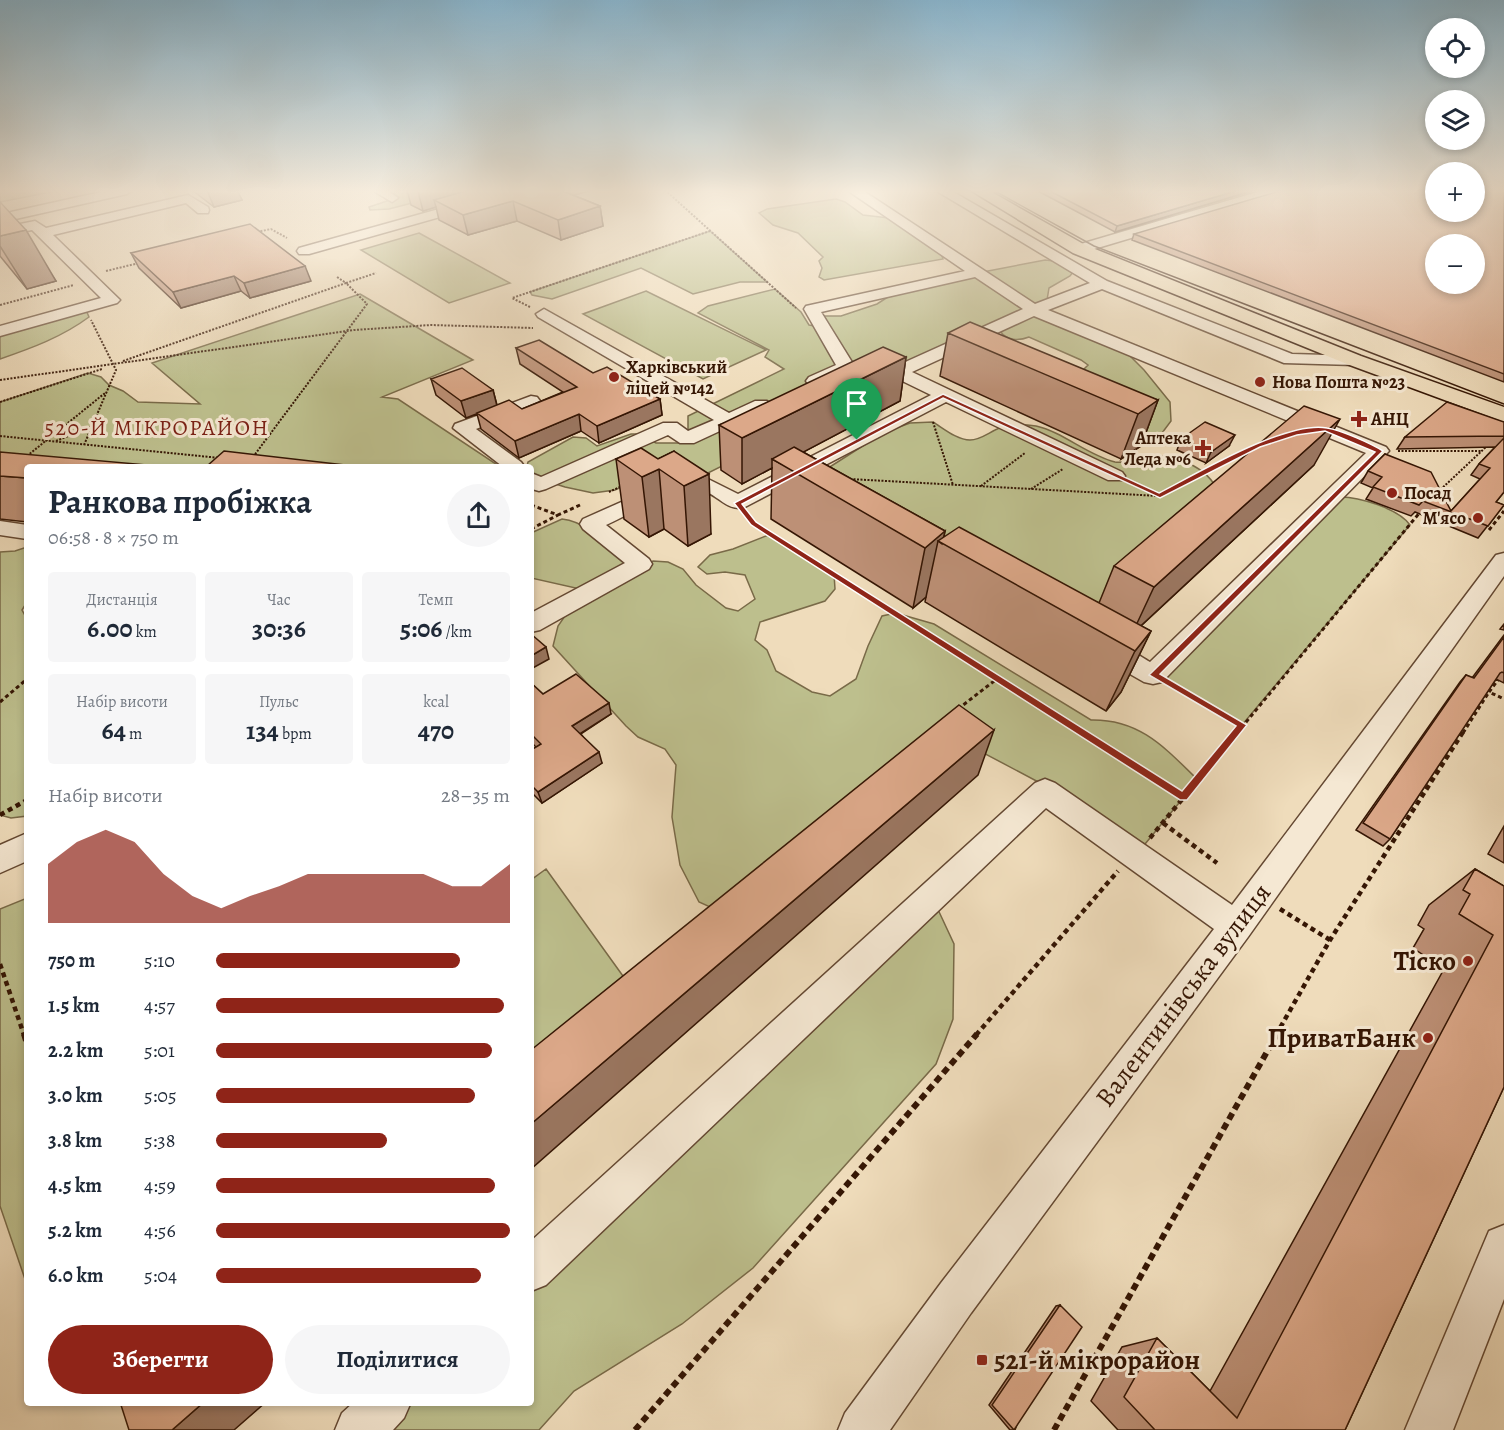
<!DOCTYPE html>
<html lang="uk">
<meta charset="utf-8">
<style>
:root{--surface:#fff;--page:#f6f6f7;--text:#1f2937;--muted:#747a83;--accent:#8f2418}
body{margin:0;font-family:Alegreya,serif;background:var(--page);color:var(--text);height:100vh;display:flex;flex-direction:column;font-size:22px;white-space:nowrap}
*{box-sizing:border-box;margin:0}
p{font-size:20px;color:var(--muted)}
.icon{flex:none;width:33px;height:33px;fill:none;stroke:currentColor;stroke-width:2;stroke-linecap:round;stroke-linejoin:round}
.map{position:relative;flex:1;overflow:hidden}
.side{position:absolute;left:24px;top:464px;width:510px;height:942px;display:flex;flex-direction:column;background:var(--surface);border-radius:6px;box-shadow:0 3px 9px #0003}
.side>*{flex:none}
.fabs{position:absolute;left:1425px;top:18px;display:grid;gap:12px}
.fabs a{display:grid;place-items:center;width:60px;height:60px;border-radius:50%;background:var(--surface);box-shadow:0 3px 9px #0003;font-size:30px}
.pin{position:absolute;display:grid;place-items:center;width:51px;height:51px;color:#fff;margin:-62px -26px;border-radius:50% 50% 50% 0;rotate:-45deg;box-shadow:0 0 6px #0007}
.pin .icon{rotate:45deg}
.round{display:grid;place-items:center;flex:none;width:63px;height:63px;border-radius:32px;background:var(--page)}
.head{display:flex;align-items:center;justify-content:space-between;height:102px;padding:0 24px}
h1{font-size:33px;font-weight:700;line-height:45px}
.figures{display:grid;grid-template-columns:repeat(3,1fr);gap:9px;height:102px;padding:6px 24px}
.figures div{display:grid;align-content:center;border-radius:6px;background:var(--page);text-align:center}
.figures b{font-size:26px;font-weight:700}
.figures small{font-size:16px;font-weight:400}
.figures p{font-size:16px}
.chart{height:168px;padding:12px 24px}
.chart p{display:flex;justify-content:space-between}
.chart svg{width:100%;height:108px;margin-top:6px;fill:var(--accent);opacity:.7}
.action{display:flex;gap:12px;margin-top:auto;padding:12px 24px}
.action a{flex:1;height:69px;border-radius:36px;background:var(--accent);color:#fff;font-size:24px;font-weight:700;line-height:69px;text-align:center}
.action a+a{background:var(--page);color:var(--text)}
ul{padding:0 24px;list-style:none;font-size:20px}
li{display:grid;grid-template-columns:96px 72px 1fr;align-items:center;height:45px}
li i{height:15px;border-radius:8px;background:var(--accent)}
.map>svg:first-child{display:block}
.green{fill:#bdbf8d;stroke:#796a48;stroke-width:1.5}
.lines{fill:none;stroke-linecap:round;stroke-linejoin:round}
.minor-casing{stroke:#644832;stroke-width:3}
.major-casing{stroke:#351604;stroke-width:3}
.path-far3{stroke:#351604;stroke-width:2;stroke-dasharray:2 1.5;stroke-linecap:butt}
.path-far2{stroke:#351604;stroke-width:3;stroke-dasharray:4 3;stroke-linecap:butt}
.path-far1{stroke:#351604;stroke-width:4.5;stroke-dasharray:5 4;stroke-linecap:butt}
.path{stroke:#351604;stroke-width:6;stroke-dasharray:7 4.5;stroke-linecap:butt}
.minor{fill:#f5e8d3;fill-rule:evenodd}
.major{fill:#efdcbb;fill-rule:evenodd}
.tram{stroke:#351604;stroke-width:1.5}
.wall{fill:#bd9076;stroke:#351604;stroke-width:1.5}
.shaded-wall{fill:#9a7660;stroke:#351604;stroke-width:1.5}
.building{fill:#dca889;stroke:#351604;stroke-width:1.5;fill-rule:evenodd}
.route{fill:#8f2418;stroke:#fff;stroke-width:1.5;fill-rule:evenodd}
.poi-dot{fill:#8f2418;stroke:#f5e8d3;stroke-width:2}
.labels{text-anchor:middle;stroke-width:6;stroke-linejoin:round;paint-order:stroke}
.far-poi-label{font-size:18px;font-weight:bold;fill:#351604;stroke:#f5e8d3;text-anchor:start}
.far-quarter-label{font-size:22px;letter-spacing:1.5px;fill:#7a1f14;stroke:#f5e8d3}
.near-poi-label{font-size:27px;font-weight:bold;fill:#351604;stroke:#f5e8d3;text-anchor:end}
.near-street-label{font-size:27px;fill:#351604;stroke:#f5e8d3}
</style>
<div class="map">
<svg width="1504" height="1430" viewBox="0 0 1504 1430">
<rect width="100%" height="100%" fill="#efdcbb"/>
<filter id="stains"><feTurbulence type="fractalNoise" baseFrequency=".00333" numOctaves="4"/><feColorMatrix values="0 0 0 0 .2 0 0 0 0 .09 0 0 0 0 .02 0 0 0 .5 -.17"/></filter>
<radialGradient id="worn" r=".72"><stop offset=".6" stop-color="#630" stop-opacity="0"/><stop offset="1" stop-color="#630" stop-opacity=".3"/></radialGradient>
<path class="green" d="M0 190H61L0 202Z
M387 190H462L389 209 370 210 369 207 399 197Z
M836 199 845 202 863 215 889 218 941 253 943 259 824 280 819 277 822 268 819 261 823 257 798 233 773 225 759 213 767 209Z
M710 231 767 282H740L693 294 641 268 552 299 532 295 530 292Z
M419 233 510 283 449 303 361 250Z
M1045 260 1054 261 1074 271 1070 276 1049 288 1047 300 867 394 692 481 648 475 615 490 593 493 565 487 540 479 531 472V466H527L528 462 573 437 586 438 597 446 631 434H639L656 443H681L698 438 688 432V416L784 369 765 357 769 350 698 313 708 306 775 289 801 312 809 325 828 328 823 316H841L877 304 891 295 988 271Z
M646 291 766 350 703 379 583 314Z
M360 294 473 360 382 397 398 399 499 466H27V484L0 476 28 455 0 453V402L88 373 101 377 109 385 123 391 138 402 200 404 152 363Z
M86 310 89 317C62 337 32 348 0 359V334Z
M1031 314 1123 349 1144 370 1170 402 1171 421 1162 433 1153 436 1137 433 1082 371 1088 365 1081 360 1029 337C1019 341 1007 341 1000 331Z
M933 422C943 428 957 440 970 440 979 440 987 434 995 430 1006 424 1023 424 1036 426 1063 432 1087 455 1115 462 1127 464 1140 457 1151 456 1179 455 1213 469 1220 498L1089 611 814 477 883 433 910 423Z
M1338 497C1358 496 1399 509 1410 525L1242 725 1170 685 1165 671Z
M562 519C587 522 606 542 625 558L627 567 580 589 531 578V533Z
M771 534 834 574 835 589 825 601 760 622 755 640 767 650 776 671 812 692 830 696 856 679 868 646 882 616 896 613 934 624 1091 720C1140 719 1165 748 1198 780L1145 844 1121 833 1059 793 978 750 710 907 699 902 680 865 672 817 676 765 665 749 638 737 626 726 553 646 558 626 567 613 653 561 668 562 683 569 696 585 726 608 738 611 755 599 745 575 725 572 707 574 698 567 710 555 733 549Z
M27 547V602L22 610 27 619V816L11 818 0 815V552L15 551Z
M546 869 633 990 531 1087V880Z
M27 898V1285L0 1206V909Z
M934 901 954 944 953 1019 936 1064 753 1268 682 1324 574 1391 539 1430H363L393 1403 531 1402V1277Z"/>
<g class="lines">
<g class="minor-casing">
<path id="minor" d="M110 190H133L127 194 11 220 4 216 11 212Z
M372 190H387L398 198 392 202Z
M507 190H527L525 193 309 254H299L297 251 299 248Z
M847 190H862L1035 304 1090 283 935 190H950L1107 281 1292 354 1360 356 1363 360 1360 364 1354 365 1284 363 1102 289 1048 310 1386 447 1389 451 1162 682 1153 684 1144 682 1093 653 1089 647 1093 641C1112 635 1134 653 1150 662L1366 453 1034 316 912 372 1122 472 1125 476 1122 480H1108L946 402 745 507C727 512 719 495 703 491 680 485 628 515 606 525L649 559 652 564 649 569 540 630 531 632V613L625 563 583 529 580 524 583 519 662 484 706 478 738 494 931 395 892 376 889 372 892 368 1023 309 975 277 821 312 855 367 852 371 821 385H809L806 381 809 377 836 365 804 309 806 306 965 271Z
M1264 190H1284L1282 193 1084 252H1074L1072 249 1074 246Z
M188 195 208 207 209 210 208 213H198L186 203 53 235 120 300 117 303 0 336V326L101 298 32 230 0 236V228L35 221 46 228Z
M544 309 729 413 755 401H767L770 405 767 409 694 443H680L668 435 546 489 539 491 532 489 531 473 541 477 663 423H677L688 431 714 420 538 317 536 314Z
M531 396 537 397 540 401 537 405 476 429 521 462 524 466H502L453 428 455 424Z
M0 521 27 525V539L0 535Z
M1504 553V576L1248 937 971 1313 890 1430H838L845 1413 941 1283 1214 929 1046 808 546 1285 531 1291V1241L1035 783 1045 779 1055 783 1232 905 1496 555Z
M27 833V861L0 873V845Z
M1504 1225V1299L1453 1430H1405L1489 1231Z
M354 1402H411L404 1418 393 1430H335L342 1413Z"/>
</g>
<g class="major-casing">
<path id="major" d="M970 190H988L1085 245 1361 356 1504 407V422L1347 364 1073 253Z"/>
</g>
<path class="path-far3" d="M665 190 796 308
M257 232 271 229 287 238
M106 271 139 263
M0 305 74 285
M530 307 512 298 710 231
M123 361 346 283 337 277
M0 380 354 330 431 325 533 328
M0 402 102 369
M933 422 953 485
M0 436 220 458
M56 441 91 427
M84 445 116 370 91 320
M1398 451H1481
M27 456 105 393
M253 457 367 304 346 283 376 273
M850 479 1159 496 1259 445
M1133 484 1156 495
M981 486 1025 453
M1031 489 1063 469
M609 492 624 485
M1438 492 1487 446 1497 448"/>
<path class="path-far2" d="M531 505 558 515 580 505
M748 517 753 523 1083 733
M531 529 558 515
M1489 530 1504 511
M1504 672 1489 692 1504 699
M1172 686 1242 725
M0 702 27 679
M958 709 998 678
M1237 733 1421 511
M1463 733 1489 692"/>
<path class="path-far1" d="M1081 732 1183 797
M0 815 27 800
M1163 823 1217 863
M1150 838 1238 732
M1280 909 1330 940
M0 964 24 1035
M976 1035 1118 871
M1276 1035 1330 940 1463 732"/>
<path class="path" d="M24 1034 27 1044
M635 1430 977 1034
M1054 1430 1277 1034"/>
<use href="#minor" class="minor"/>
<use href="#major" class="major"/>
<path class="tram" d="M993 190 1094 246 1504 404"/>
</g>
<path class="wall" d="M192 190H237L242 200 214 207Z
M407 190H592L573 195 600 206 603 226 561 240 517 221 468 235 439 220 436 207 423 211 411 205Z
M1036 190H1255L1115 232Z
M1504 190V382L1132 240 1134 234Z
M0 202 56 281 27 289 0 256Z
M131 253 311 281 250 298 241 291 181 308 139 268Z
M948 333 1158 400 1141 446 1121 459 940 376Z
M516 348 593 373 660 399 662 415 599 443 581 431 519 458 481 429 477 414 466 418 436 395 431 379 493 390 497 405 522 409 563 392 520 364Z
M906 357 900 401 803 452 945 531 944 537 1099 603 1114 566 1314 465 1141 626 1151 631 1121 692 1106 711 925 602 926 597 913 608 771 519 772 468 742 484 721 470 719 425Z
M1504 422V492L1496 502 1504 505 1478 538 1415 512 1411 516 1366 499 1373 488 1361 483 1368 471 1385 454 1451 511 1480 479 1471 475 1479 464 1495 447 1397 449 1405 437Z
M1181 439 1229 446 1206 463 1177 450Z
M674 451 711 534 688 546 664 529 649 537 624 519 616 459H658Z
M0 476 27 478V522L0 519Z
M1504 624V630L1500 629Z
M1504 635V683L1496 679 1390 839 1383 846 1356 830 1460 682 1466 675 1472 678Z
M531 683 543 694 611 714 581 734 602 763 542 803 531 792V750L536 747 531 742Z
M1504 826V863L1488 854Z
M1475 869 1504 886V1087L1345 1430H1118L1091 1401 1122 1347 1157 1338 1210 1391 1444 969 1413 948 1424 929 1418 925 1429 905Z
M1060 1305 1015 1430H1010L989 1405 1056 1306Z"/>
<path class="shaded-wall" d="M207 190H237L242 200 214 207Z
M422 190H498L434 200 436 207 423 211 418 191Z
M548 190H592L561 199Z
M1239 190H1255L1115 232 1117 226Z
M513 201 517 221 468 235 463 215Z
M600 206 603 226 561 240 558 220Z
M26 230 56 281 27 289 0 246V236Z
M305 266 311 281 250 298 244 283Z
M234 276 241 291 181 308 173 292Z
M906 357 900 401 781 464 772 459V468L742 484V438Z
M493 390 497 406 466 418 461 401Z
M660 399 662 415 599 443 597 426Z
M1158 400 1141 446 1121 459 1138 414Z
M579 414 581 431 519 458 515 441Z
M1340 419 1314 465 1132 634 1154 587Z
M1235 435 1229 446 1206 463 1211 452Z
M659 469 664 529 649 537 642 477Z
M709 474 711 534 688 546 684 486Z
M945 531 942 544 938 541 926 597 913 608 925 548Z
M1151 631 1121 692 1106 711 1135 651Z
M546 647 549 659 531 669V656Z
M609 703 611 714 575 737 572 726Z
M994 730 978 775 531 1169V1124Z
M599 752 602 763 542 803 538 792Z
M204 1402H266L234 1430H172Z"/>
<path class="building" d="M469 190H560L600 206 558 220 513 201 463 215 434 200Z
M1048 190H1239L1117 226Z
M1283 190H1436V212H1474V190H1504V374L1134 234ZM1436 244H1474V284H1436Z
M0 202 26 230 0 236Z
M250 224 305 266 244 283 234 276 173 292 131 253Z
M970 322 1158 400 1138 414 948 333Z
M539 340 593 373 607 367 660 399 597 426 579 414 515 441 477 413 509 400 522 409 577 387 516 348Z
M883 347 906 357 742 438 719 425Z
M462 368 493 390 461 401 431 379Z
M1447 402 1504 422V436L1405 437Z
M1304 406 1340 419 1154 587 1114 566Z
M1205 422 1235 435 1211 452 1181 439Z
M1504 438V492L1496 502 1504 505 1488 526 1423 501 1419 505 1373 487 1382 477 1368 471 1385 454 1431 472 1451 511 1490 468 1479 464Z
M794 447 945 531 925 548 772 459Z
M641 448 658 459 674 451 709 474 684 486 659 469 642 477 616 459Z
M224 451 354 466H207Z
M0 452 148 465 147 466H27V478L0 476Z
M959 527 1151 631 1135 651 938 541Z
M531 634 546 647 531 656Z
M1504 637V673L1502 672 1500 673 1390 839 1363 823 1466 675 1474 678Z
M576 674 609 703 572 726 599 752 538 792 531 785V750L541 744 531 734V683L543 694Z
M959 705 994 730 531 1124V1050Z
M1475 869 1504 886V1087L1345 1430H1155L1124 1397 1157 1338 1237 1418 1493 935 1459 914 1470 894 1463 890Z
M1060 1305 1082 1327 1014 1430 992 1405Z
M120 1402H204L172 1430H129Z"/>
<linearGradient id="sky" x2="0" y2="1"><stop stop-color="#89b7d1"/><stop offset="0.49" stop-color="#f8efe0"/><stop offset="1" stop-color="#f8efe0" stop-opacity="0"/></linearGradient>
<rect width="1504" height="390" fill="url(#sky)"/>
<path class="route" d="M943 394 1159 493C1196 474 1287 420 1327 428 1341 430 1372 444 1383 451L1160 674 1247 725 1187 800H1180L751 525 734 503ZM943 398 1160 498 1260 447 1297 435 1325 431 1375 452 1149 675 1236 726 1182 791 756 522 742 504Z"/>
<g class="poi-dot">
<circle cx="614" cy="377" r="6"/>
<circle cx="1260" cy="382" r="6"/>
<path d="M1356 410h6v6h6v6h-6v6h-6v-6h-6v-6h6z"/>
<path d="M1200 439h6v6h6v6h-6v6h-6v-6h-6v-6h6z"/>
<circle cx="1392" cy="493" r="6"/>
<circle cx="1478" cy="518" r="6"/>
<circle cx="1468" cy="961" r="6"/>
<circle cx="1428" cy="1038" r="6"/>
<rect x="976" y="1354" width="12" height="12" rx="3"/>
</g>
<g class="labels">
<g class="far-poi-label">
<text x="626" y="373">Харківський<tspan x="626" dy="21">ліцей №142</tspan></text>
<text x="1272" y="388">Нова Пошта №23</text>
<text x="1371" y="425">АНЦ</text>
<text x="1191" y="444" text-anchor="end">Аптека<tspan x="1191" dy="21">Леда №6</tspan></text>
<text x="1404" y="499">Посад</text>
<text x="1466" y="524" text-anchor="end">М'ясо</text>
</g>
<g class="far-quarter-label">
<text x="157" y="435">520-Й МІКРОРАЙОН</text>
</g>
<g class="near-poi-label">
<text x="1456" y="970">Тіско</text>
<text x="1416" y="1047">ПриватБанк</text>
<text x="994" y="1369" text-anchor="start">521-й мікрорайон</text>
</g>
<g class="near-street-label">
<text transform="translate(1183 995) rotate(-53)" y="9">Валентинівська вулиця</text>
</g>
</g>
<rect width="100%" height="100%" filter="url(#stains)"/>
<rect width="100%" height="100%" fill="url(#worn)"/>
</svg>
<div class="fabs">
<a><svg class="icon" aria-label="locate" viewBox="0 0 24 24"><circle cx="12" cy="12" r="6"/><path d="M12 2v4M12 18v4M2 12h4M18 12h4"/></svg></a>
<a><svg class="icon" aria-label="layers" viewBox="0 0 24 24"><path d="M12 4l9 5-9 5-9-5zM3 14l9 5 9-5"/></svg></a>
<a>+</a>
<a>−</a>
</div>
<div class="pin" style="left:857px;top:440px;background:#1e9e55"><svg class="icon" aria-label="arrive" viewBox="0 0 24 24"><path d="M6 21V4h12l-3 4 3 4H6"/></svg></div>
<section class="side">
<div class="head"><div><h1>Ранкова пробіжка</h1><p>06:58 · 8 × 750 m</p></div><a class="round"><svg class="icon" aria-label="share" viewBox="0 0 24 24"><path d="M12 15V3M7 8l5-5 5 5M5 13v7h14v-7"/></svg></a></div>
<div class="figures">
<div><p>Дистанція</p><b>6.00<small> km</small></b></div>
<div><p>Час</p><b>30:36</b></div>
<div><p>Темп</p><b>5:06<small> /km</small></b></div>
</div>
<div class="figures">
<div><p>Набір висоти</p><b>64<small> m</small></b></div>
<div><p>Пульс</p><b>134<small> bpm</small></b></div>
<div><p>kcal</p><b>470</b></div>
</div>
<div class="chart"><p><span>Набір висоти</span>28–35 m</p>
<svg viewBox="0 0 160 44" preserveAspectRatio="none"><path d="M0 44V20L10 11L20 6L30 11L40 24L50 33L60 38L70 33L80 29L90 24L100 24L110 24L120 24L130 24L140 29L150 29L160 20V44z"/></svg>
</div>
<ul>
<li><b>750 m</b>5:10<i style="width:83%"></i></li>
<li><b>1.5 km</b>4:57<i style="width:98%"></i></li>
<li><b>2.2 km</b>5:01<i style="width:94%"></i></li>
<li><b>3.0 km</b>5:05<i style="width:88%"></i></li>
<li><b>3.8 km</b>5:38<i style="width:58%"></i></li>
<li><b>4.5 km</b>4:59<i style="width:95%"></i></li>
<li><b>5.2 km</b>4:56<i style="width:100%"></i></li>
<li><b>6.0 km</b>5:04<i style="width:90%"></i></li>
</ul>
<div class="action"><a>Зберегти</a><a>Поділитися</a></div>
</section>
</div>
